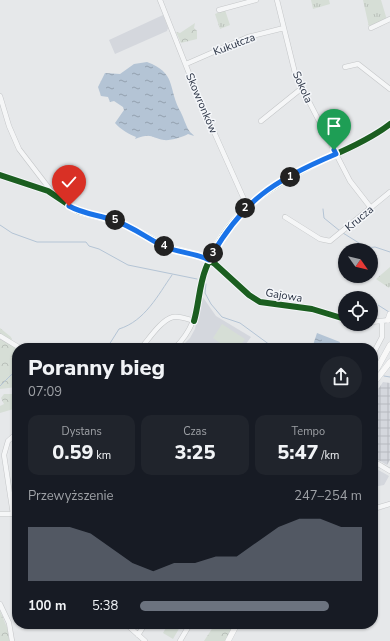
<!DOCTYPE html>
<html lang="pl">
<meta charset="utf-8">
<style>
:root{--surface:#171b24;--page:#20242c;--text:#f1f3f6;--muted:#9ea1a6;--accent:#6c737f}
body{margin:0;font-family:"Nunito Sans",sans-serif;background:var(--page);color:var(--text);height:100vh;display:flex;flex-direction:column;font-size:15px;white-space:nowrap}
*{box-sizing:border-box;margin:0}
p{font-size:13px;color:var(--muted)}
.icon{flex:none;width:22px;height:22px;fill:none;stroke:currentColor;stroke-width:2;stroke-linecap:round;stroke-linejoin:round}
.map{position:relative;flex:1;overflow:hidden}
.side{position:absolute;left:12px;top:343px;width:366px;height:286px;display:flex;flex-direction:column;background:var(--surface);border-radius:16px;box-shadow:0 1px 3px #0004}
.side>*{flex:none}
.needle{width:26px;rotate:124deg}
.buttons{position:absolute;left:338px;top:243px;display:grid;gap:8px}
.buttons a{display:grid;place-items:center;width:40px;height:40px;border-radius:50%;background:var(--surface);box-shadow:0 1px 3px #0004;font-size:20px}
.pin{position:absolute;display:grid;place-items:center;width:34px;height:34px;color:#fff;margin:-41px -17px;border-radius:50% 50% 50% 0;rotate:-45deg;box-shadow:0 0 4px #0007}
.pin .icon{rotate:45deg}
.km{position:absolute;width:20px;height:20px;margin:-10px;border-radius:50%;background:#222;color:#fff;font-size:11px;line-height:20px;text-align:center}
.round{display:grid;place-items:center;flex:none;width:42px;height:42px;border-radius:21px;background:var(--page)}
.overview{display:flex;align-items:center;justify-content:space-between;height:68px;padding:0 16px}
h1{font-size:22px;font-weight:800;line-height:30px}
.metrics{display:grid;grid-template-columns:repeat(3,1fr);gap:6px;height:68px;padding:4px 16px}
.metrics div{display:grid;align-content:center;border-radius:10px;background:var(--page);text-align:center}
.metrics b{font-size:20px;font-weight:800}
.metrics small{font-size:11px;font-weight:400}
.metrics p{font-size:11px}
.chart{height:112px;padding:8px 16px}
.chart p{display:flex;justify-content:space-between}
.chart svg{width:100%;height:72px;margin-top:4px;fill:var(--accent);opacity:.7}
ul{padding:0 16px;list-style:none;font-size:13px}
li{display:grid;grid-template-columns:64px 48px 1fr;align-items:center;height:30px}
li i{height:10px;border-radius:5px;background:var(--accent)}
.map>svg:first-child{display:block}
.built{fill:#d4d7dd}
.industrial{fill:url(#industrial-grid)}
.grass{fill:url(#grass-tufts)}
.forest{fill:url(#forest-crowns)}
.pitch{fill:#d6ded6}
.water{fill:url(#water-ripples)}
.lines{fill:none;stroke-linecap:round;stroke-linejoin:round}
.stream{stroke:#b4c4d5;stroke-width:1}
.minor-casing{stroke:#c4c6c8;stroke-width:5.5}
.major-casing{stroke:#c2c5c8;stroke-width:6}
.minor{stroke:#f5f6f7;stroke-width:4.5}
.major{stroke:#f8f8f8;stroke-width:5.5}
.cycleway-casing{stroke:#f4f6f9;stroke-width:8}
.cycleway{stroke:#1b5e20;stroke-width:6}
.route-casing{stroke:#fff;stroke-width:8}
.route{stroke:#1a73e8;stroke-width:5}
.labels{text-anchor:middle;stroke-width:3;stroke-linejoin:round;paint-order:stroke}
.street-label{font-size:11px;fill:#2b3445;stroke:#f4f6f9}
</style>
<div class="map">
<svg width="390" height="641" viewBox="0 0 390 641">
<defs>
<pattern id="industrial-grid" width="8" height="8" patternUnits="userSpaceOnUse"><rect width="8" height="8" fill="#d4d7dd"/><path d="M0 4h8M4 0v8" fill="none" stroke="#b6b9bf"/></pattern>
<pattern id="grass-tufts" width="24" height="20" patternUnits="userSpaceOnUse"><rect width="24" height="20" fill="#d6ded6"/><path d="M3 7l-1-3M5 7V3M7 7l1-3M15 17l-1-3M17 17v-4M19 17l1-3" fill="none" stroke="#b8bfb9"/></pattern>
<pattern id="forest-crowns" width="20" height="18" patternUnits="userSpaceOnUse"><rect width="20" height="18" fill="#d6ded6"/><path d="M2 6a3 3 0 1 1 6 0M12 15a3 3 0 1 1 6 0" fill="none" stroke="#b8bfb9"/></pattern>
<pattern id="water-ripples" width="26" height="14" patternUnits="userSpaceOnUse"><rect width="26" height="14" fill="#b4c4d5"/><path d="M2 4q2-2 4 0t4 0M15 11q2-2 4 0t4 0" fill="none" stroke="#93a0af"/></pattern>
</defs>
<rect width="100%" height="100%" fill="#e6e8ea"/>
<path class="built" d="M163 15 168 28 167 31 115 54 109 40Z
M202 296 216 316 251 337 243 348H180L190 338 195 329Z
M373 467 389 476 384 485 373 487Z"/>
<path class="industrial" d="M383 382 390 383V460L387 465 373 457V397Z"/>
<path class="grass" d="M311 0H329L330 4 313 9Z
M363 0H381L387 20 369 27Z
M225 10 230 25 220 29 215 14Z
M390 267V286L389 288 376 279Z
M168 624H175L180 627 173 639 163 633Z"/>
<path class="forest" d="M195 23 194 28 197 31V39L181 43 176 32 180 33Z
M0 328 11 337 13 344 17 348V387L0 389Z
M4 394H17V408L0 413V406L4 404 1 398Z
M0 611 9 632 10 641H0Z
M215 624H234L235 625 225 641H204Z"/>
<path class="pitch" d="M222 324 245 339 239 348H227L213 338Z"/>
<path class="water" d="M147 62C176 73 168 86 179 109 183 115 186 127 190 132 191 133 193 134 194 136L188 134C184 137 169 141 164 140 151 138 152 132 135 139L136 137C130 135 120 129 115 123L124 110 123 107 114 101 110 102 108 97 101 96 98 87 105 73 120 74 134 64Z
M317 333 340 342 338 348H312Z"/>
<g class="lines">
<path class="stream" d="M323 209 324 218 340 231
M0 225 12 233 37 242H86L89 246 99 249 128 265 197 279
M343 233 367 248 375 247 390 252
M206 284 205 293 211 304 222 317 240 323 270 345 281 348
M378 305 389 312
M107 348 119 329C145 321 158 295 172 275
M384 376 390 377
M0 386 11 375 17 372"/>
<g class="minor-casing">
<path id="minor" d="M160 0 198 96 247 206
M277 0 295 73 302 88 350 181 371 208
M219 10 256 0
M371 28 390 19
M186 64 248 37 284 28
M345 67 358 64 390 89
M0 96 9 126 19 149 52 192
M261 121 302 88
M0 175 48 191 78 211 120 222 168 248 204 257 215 264 249 295 260 302 312 309 345 319
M285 217 320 239 330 241 390 192
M371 322 390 320
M0 336 20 348
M141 348C149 339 161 320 173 317 180 316 187 319 194 321
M175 348C201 321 194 305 204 273 210 254 223 234 236 218 275 169 343 162 390 124
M373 354 382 337V321
M373 461 390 471
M373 509 390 504
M0 514H17L16 554
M13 514 4 455 8 441 17 433
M0 604 9 623 12 641
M126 624 145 641
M138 635 145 624
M180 641 190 624"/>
</g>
<g class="major-casing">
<path id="major" d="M388 320 390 314
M373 376 390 345
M373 384 390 362
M228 641 237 624"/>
</g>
<use href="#minor" class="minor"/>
<use href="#major" class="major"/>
<g class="cycleway-casing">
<path id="cycleway" d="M0 175 48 191 78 211 120 222 168 248 204 257 215 264 249 295 260 302 312 309 345 319
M194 321C199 304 199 285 206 268 230 208 274 183 329 157 350 148 372 138 390 124"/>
</g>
<use href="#cycleway" class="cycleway"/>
</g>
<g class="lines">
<g class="route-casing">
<path id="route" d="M69 206C83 214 99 215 113 220 132 226 148 239 165 247 180 253 196 253 209 260 242 201 274 180 336 154L334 150"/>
</g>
<use href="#route" class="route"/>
</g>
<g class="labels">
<g class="street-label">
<text transform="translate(234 44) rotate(-21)" y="4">Kukułcza</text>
<text transform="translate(303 87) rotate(66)" y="4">Sokola</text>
<text transform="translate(202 103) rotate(67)" y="4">Skowronków</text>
<text transform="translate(359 218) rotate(-40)" y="4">Krucza</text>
<text transform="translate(284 295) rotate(9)" y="4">Gajowa</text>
</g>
</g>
</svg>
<div class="buttons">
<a><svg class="needle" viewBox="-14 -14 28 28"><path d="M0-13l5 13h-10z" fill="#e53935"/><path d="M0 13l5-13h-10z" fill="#9ea1a6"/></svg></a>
<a><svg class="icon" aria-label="locate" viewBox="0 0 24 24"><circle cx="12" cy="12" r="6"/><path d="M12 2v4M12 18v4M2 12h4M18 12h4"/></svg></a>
</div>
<div class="pin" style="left:334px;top:150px;background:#1e9e55"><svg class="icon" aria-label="arrive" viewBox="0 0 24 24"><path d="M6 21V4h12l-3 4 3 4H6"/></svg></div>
<div class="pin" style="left:69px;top:206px;background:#d93025"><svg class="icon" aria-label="check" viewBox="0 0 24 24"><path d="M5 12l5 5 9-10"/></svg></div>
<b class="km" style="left:290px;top:177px">1</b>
<b class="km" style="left:245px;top:208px">2</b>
<b class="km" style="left:213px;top:253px">3</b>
<b class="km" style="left:164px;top:246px">4</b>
<b class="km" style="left:115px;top:220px">5</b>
<section class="side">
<div class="overview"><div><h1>Poranny bieg</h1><p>07:09</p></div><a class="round"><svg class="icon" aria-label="share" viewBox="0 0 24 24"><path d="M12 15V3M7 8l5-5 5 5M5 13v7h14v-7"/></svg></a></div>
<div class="metrics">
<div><p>Dystans</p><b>0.59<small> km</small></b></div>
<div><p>Czas</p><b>3:25</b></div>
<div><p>Tempo</p><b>5:47<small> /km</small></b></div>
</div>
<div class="chart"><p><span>Przewyższenie</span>247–254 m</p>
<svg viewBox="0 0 160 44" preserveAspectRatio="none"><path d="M0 44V11L10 11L20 11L30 15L40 24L50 33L60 38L70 33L80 33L90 29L100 29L110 20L120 11L130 6L140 6L150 11L160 11V44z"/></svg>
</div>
<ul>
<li><b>100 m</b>5:38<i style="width:85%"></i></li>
</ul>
</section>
</div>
